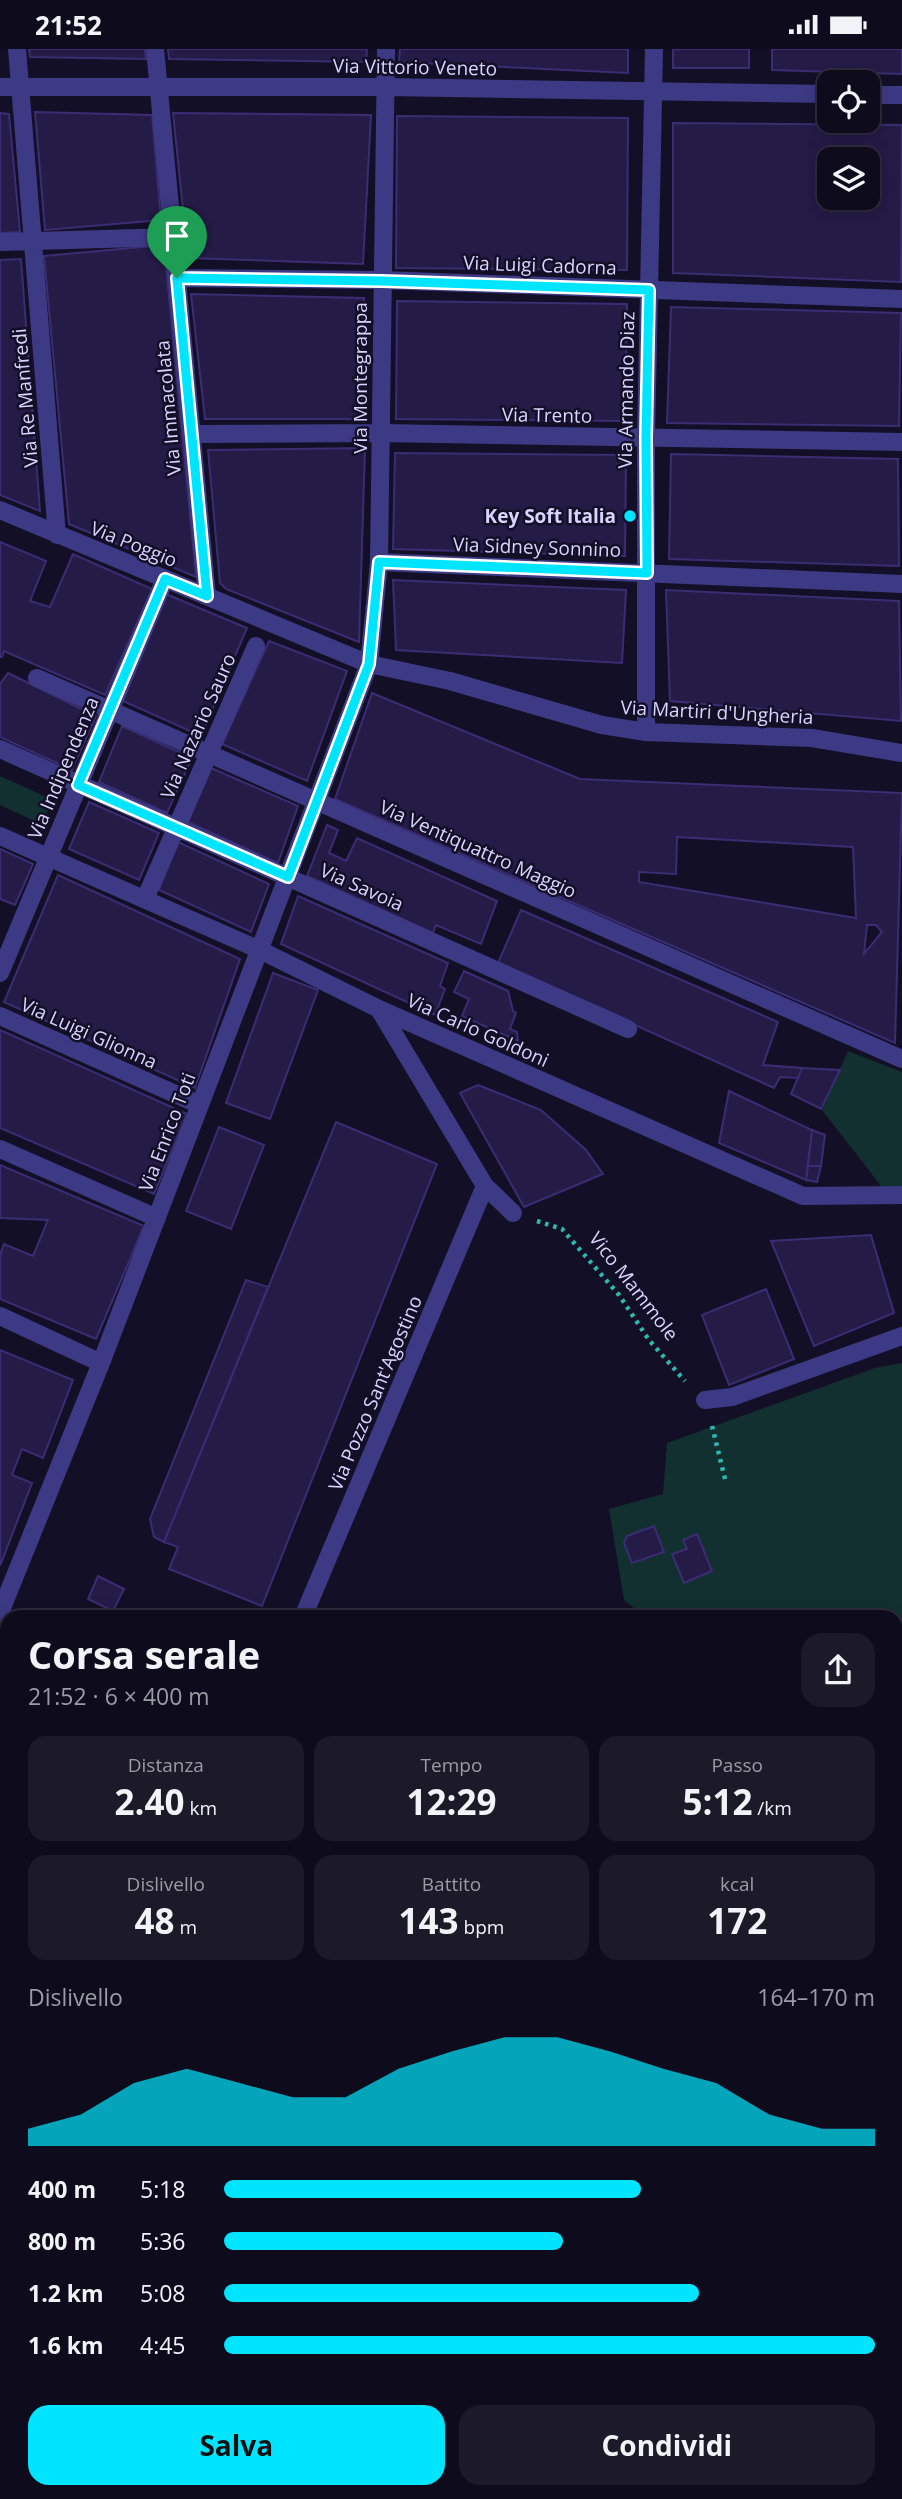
<!DOCTYPE html>
<html lang="it">
<meta charset="utf-8">
<style>
:root{--surface:#0e0b1c;--page:#1c1929;--text:#f1f3f6;--muted:#9b9ba3;--line:#2e2b3b;--accent:#00e5ff}
body{margin:0;font-family:"Open Sans",sans-serif;background:var(--page);color:var(--text);height:100vh;display:flex;flex-direction:column;font-size:26px;white-space:nowrap}
*{box-sizing:border-box;margin:0}
p{font-size:23px;color:var(--muted)}
.icon{flex:none;width:38px;height:38px;fill:none;stroke:currentColor;stroke-width:2;stroke-linecap:round;stroke-linejoin:round}
.map{position:relative;flex:1;overflow:hidden}
.side{position:absolute;left:0px;top:1561px;width:903px;height:889px;display:flex;flex-direction:column;background:var(--surface);border-radius:21px 21px 0 0;box-shadow:0 4px 18px #0003,0 0 0 2px var(--line)}
.side>*{flex:none}
.controls{position:absolute;left:817px;top:21px;display:grid;gap:14px}
.controls a{display:grid;place-items:center;width:63px;height:63px;border-radius:14px;background:var(--surface);box-shadow:0 4px 18px #0003,0 0 0 2px var(--line);font-size:35px}
.pin{position:absolute;display:grid;place-items:center;width:60px;height:60px;color:#fff;margin:-72px -30px;border-radius:50% 50% 50% 0;rotate:-45deg;box-shadow:0 0 7px #0007}
.pin .icon{rotate:45deg}
.round{display:grid;place-items:center;flex:none;width:74px;height:74px;border-radius:21px;background:var(--page)}
.overview{display:flex;align-items:center;justify-content:space-between;height:119px;padding:0 28px}
h1{font-size:38px;font-weight:700;line-height:52px}
.stats{display:grid;grid-template-columns:repeat(3,1fr);gap:10px;height:119px;padding:7px 28px}
.stats div{display:grid;align-content:center;border-radius:18px;background:var(--page);text-align:center}
.stats b{font-size:35px;font-weight:700}
.stats small{font-size:19px;font-weight:400}
.stats p{font-size:19px}
.chart{height:196px;padding:14px 28px}
.chart p{display:flex;justify-content:space-between}
.chart svg{width:100%;height:126px;margin-top:7px;fill:var(--accent);opacity:.7}
.cta{display:flex;gap:14px;margin-top:auto;padding:14px 28px}
.cta a{flex:1;height:80px;border-radius:21px;background:var(--accent);color:#111;font-size:28px;font-weight:700;line-height:80px;text-align:center}
.cta a+a{background:var(--page);color:var(--text)}
ul{padding:0 28px;list-style:none;font-size:23px}
li{display:grid;grid-template-columns:112px 84px 1fr;align-items:center;height:52px}
li i{height:18px;border-radius:9px;background:var(--accent)}
.status{display:flex;justify-content:space-between;align-items:center;height:49px;padding:0 35px;background:var(--surface);direction:ltr}
.status svg{height:19px;fill:currentColor}
.map>svg:first-child{display:block}
.green{fill:#12302f}
.building{fill:#241b47;stroke:#3b2d73;stroke-width:2;fill-rule:evenodd}
.lines{fill:none;stroke-linecap:round;stroke-linejoin:round}
.path{stroke:#2fb8b0;stroke-width:4.5;stroke-dasharray:3.5 5;stroke-linecap:butt}
.minor{stroke:#3d3a85;stroke-width:18}
.tertiary{stroke:#3d3a85;stroke-width:18}
.route-casing{stroke:#fff;stroke-width:14}
.route{stroke:#00e5ff;stroke-width:9}
.poi-dot{fill:#00e5ff;stroke:#130f26;stroke-width:2.5}
.labels{text-anchor:middle;stroke-width:5;stroke-linejoin:round;paint-order:stroke}
.street-label{font-size:19px;fill:#d9d4ff;stroke:#130f26}
.poi-label{font-size:19px;font-weight:bold;fill:#d9d4ff;stroke:#130f26;text-anchor:end}
</style>
<div class="status"><b>21:52</b><svg viewBox="0 0 49 12"><path d="M0 12V9h3v3zM5 12V6h3v6zM10 12V3h3v9zM15 12V0h3v12zM26 1h20v11H26zM47 4h2v5h-2z"/></svg></div>
<div class="map">
<svg width="902" height="2450" viewBox="0 0 902 2450">
<rect width="100%" height="100%" fill="#130f26"/>
<path class="green" d="M0 727 53 751 41 775 0 756Z
M848 1002 902 1023V1153L888 1146 822 1061Z
M902 1314V1704L896 1699V1568H645L624 1551 609 1460 663 1445 667 1394 875 1319Z"/>
<path class="building" d="M29 0H145L146 10 30 8Z
M168 0H367L366 13 169 10Z
M400 0H628V24L399 13Z
M673 0H749V19H673Z
M772 0H902V25L772 21Z
M35 63 152 66 161 171 45 181Z
M0 64 9 65 20 183 0 184Z
M173 64 371 66 363 215 188 209Z
M397 67 628 69 627 221 396 219Z
M673 74 902 76 901 233 673 224ZM830 110H868V149H830Z
M164 196 196 528 69 475 44 207Z
M21 210 40 462 0 446V211Z
M191 245 364 249 361 370H205Z
M397 252 627 255 625 372 396 370Z
M671 258 901 264 899 377 667 374Z
M365 399 359 593 226 540 220 534 208 401Z
M395 404 626 406 625 507 393 500Z
M671 405 898 410 899 517 669 510Z
M0 493 46 512 30 552 50 558 73 505 152 540 105 646 4 602 2 608H0Z
M393 531 626 541 622 614 396 601Z
M666 541 899 552 901 672 670 652Z
M166 545 247 579 201 687 123 652Z
M269 592 347 622 307 732 222 695Z
M8 624 96 667 72 721 0 688V635Z
M372 644 580 730 902 744 895 994 335 750ZM677 788 853 798 856 869 639 833V823L676 825ZM867 876H876L882 883 864 905Z
M122 677 192 709 167 764 99 733Z
M211 719 298 757 278 814 188 773Z
M89 753 159 784 139 831 69 800Z
M327 776 338 781 329 804 346 812 357 789 497 852 481 895 436 876 433 884 307 827Z
M178 793 269 835 251 883 159 841Z
M0 800 33 815 15 856 0 850Z
M58 826 240 910 195 1039 4 953Z
M298 847 448 914 440 937 445 940 435 966 281 895Z
M521 861 778 973 763 1016 802 1019 798 1029 780 1028 774 1039 498 914Z
M464 922 508 942 513 962 516 964 510 980 517 983 518 992 462 967 469 950 454 943Z
M273 924 318 941 270 1070 226 1054Z
M0 981 187 1065 154 1145 0 1079Z
M802 1019 840 1021 821 1060 791 1045Z
M478 1036 541 1061 586 1101 603 1125 524 1158 460 1044Z
M729 1042 812 1081 806 1131 719 1094Z
M336 1073 437 1115 262 1557 169 1520 178 1498 164 1493Z
M219 1078 264 1096 231 1180 186 1162Z
M812 1081 825 1086 821 1117H808Z
M0 1116 144 1177 96 1290 0 1250V1206L4 1195 33 1207 48 1171 0 1169Z
M808 1117H821L817 1133 806 1131Z
M871 1186 894 1264 814 1297 771 1192Z
M246 1231 268 1238 164 1493 154 1488 150 1470Z
M766 1240 794 1310 729 1336 702 1266Z
M0 1301 73 1331 43 1409 22 1400 12 1426 32 1434 0 1517Z
M654 1477 664 1503 632 1514 624 1494 627 1487Z
M697 1485 712 1522 684 1534 672 1505 687 1500 683 1491Z
M98 1527 124 1540 113 1562 88 1550Z
M0 1770 7 1773V1881L0 1878Z
M0 2002 7 2005V2121L0 2118Z"/>
<g class="lines">
<path class="path" d="M537 1172 562 1180 619 1246 649 1291 685 1332
M712 1377 726 1434"/>
<path class="minor" d="M17 0 57 486
M155 0 207 547
M0 38H386L830 45
M868 46H902
M0 193 172 188
M177 229 382 231 902 250
M191 385 381 384 902 393
M0 461 369 615
M379 513 902 535
M37 629 902 1010
M646 683V389L654 0
M0 700 628 980
M0 787 260 901 379 960 803 1147 902 1146
M145 850 256 597
M0 924 165 530
M379 960 485 1137 513 1164
M0 967 200 1056
M0 1100 157 1169
M0 1267 101 1314
M705 1351 732 1348 902 1287
M0 1564 101 1314 369 615 379 513 386 0
M303 1568 485 1137
M0 1575C5 1603 12 1636 0 1662
M0 1935 7 1938"/>
<path class="tertiary" d="M369 615 450 632 602 676 646 683 812 689 902 704"/>
</g>
<g class="lines">
<g class="route-casing">
<path id="route" d="M177 229 382 232 649 241 646 389 647 524 379 513 369 615 288 828 78 736 165 530 207 547Z"/>
</g>
<use href="#route" class="route"/>
</g>
<circle class="poi-dot" cx="630" cy="467" r="7"/>
<g class="labels">
<g class="street-label">
<text transform="translate(415 18) rotate(1)" y="7">Via Vittorio Veneto</text>
<text transform="translate(540 216) rotate(2)" y="7">Via Luigi Cadorna</text>
<text transform="translate(360 329) rotate(-90)" y="7">Via Montegrappa</text>
<text transform="translate(626 341) rotate(-89)" y="7">Via Armando Diaz</text>
<text transform="translate(25 349) rotate(-95)" y="7">Via Re Manfredi</text>
<text transform="translate(168 359) rotate(-95)" y="7">Via Immacolata</text>
<text transform="translate(547 366) rotate(1)" y="7">Via Trento</text>
<text transform="translate(134 495) rotate(22)" y="7">Via Poggio</text>
<text transform="translate(537 498) rotate(2)" y="7">Via Sidney Sonnino</text>
<text transform="translate(717 663) rotate(3)" y="7">Via Martiri d'Ungheria</text>
<text transform="translate(198 677) rotate(-66)" y="7">Via Nazario Sauro</text>
<text transform="translate(63 719) rotate(-67)" y="7">Via Indipendenza</text>
<text transform="translate(478 800) rotate(24)" y="7">Via Ventiquattro Maggio</text>
<text transform="translate(362 838) rotate(24)" y="7">Via Savoia</text>
<text transform="translate(478 981) rotate(24)" y="7">Via Carlo Goldoni</text>
<text transform="translate(89 984) rotate(24)" y="7">Via Luigi Glionna</text>
<text transform="translate(167 1083) rotate(-69)" y="7">Via Enrico Toti</text>
<text transform="translate(634 1237) rotate(52)" y="7">Vico Mammole</text>
<text transform="translate(375 1344) rotate(-67)" y="7">Via Pozzo Sant'Agostino</text>
</g>
<g class="poi-label">
<text x="616" y="474">Key Soft Italia</text>
</g>
</g>
</svg>
<div class="controls">
<a><svg class="icon" aria-label="locate" viewBox="0 0 24 24"><circle cx="12" cy="12" r="6"/><path d="M12 2v4M12 18v4M2 12h4M18 12h4"/></svg></a>
<a><svg class="icon" aria-label="layers" viewBox="0 0 24 24"><path d="M12 4l9 5-9 5-9-5zM3 14l9 5 9-5"/></svg></a>
</div>
<div class="pin" style="left:177px;top:229px;background:#1e9e55"><svg class="icon" aria-label="arrive" viewBox="0 0 24 24"><path d="M6 21V4h12l-3 4 3 4H6"/></svg></div>
<section class="side">
<div class="overview"><div><h1>Corsa serale</h1><p>21:52 · 6 × 400 m</p></div><a class="round"><svg class="icon" aria-label="share" viewBox="0 0 24 24"><path d="M12 15V3M7 8l5-5 5 5M5 13v7h14v-7"/></svg></a></div>
<div class="stats">
<div><p>Distanza</p><b>2.40<small> km</small></b></div>
<div><p>Tempo</p><b>12:29</b></div>
<div><p>Passo</p><b>5:12<small> /km</small></b></div>
</div>
<div class="stats">
<div><p>Dislivello</p><b>48<small> m</small></b></div>
<div><p>Battito</p><b>143<small> bpm</small></b></div>
<div><p>kcal</p><b>172</b></div>
</div>
<div class="chart"><p><span>Dislivello</span>164–170 m</p>
<svg viewBox="0 0 160 44" preserveAspectRatio="none"><path d="M0 44V38L10 33L20 22L30 17L40 22L50 27L60 27L70 17L80 11L90 6L100 6L110 11L120 17L130 22L140 33L150 38L160 38V44z"/></svg>
</div>
<ul>
<li><b>400 m</b>5:18<i style="width:64%"></i></li>
<li><b>800 m</b>5:36<i style="width:52%"></i></li>
<li><b>1.2 km</b>5:08<i style="width:73%"></i></li>
<li><b>1.6 km</b>4:45<i style="width:100%"></i></li>
</ul>
<div class="cta"><a>Salva</a><a>Condividi</a></div>
</section>
</div>
